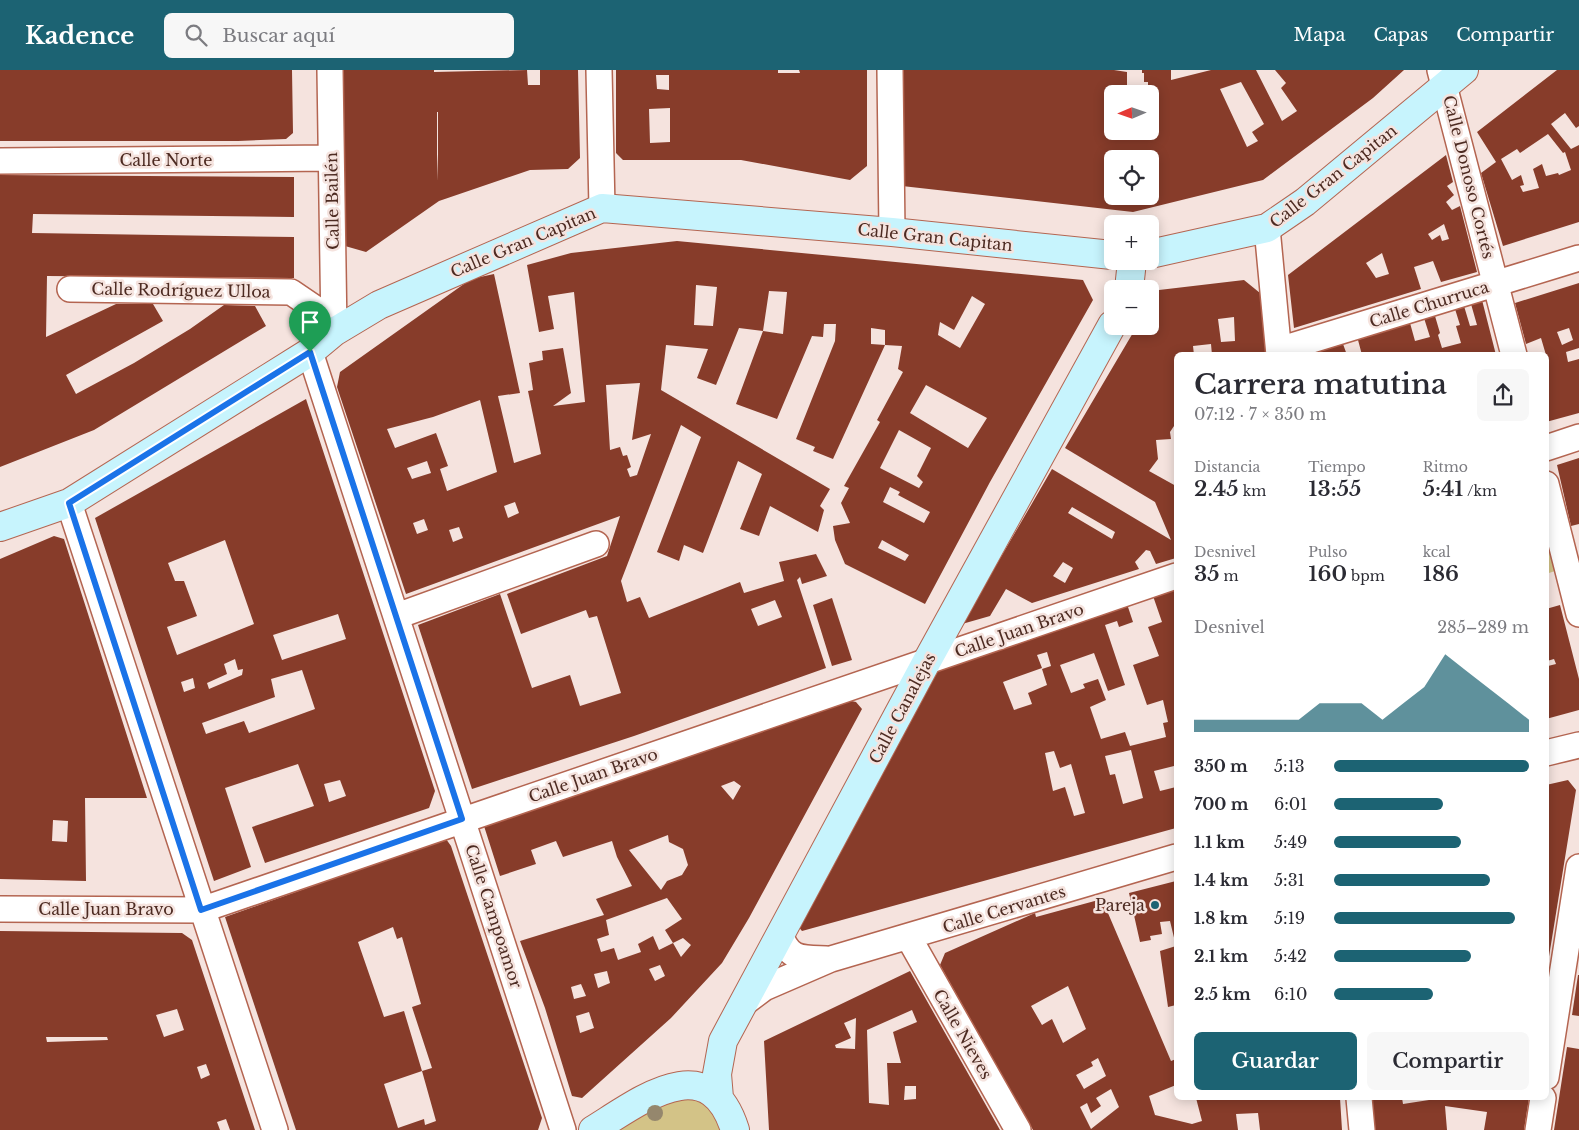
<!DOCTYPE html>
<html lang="es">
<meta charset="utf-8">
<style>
:root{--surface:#fff;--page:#f7f7f7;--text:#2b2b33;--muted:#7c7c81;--accent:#1c6373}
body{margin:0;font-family:"Libre Baskerville",serif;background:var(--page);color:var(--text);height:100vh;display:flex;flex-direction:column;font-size:19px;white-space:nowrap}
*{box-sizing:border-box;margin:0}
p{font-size:16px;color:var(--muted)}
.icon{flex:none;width:28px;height:28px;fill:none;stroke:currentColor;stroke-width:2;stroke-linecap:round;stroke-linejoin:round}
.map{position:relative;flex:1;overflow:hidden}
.sheet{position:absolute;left:1174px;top:282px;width:375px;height:748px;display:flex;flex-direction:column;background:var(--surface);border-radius:8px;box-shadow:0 2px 12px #0003}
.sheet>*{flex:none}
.needle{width:32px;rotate:268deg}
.controls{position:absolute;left:1104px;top:15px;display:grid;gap:10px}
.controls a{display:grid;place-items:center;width:55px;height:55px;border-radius:8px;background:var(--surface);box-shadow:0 2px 12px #0003;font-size:25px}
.pin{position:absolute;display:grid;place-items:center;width:42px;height:42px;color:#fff;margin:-51px -21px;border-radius:50% 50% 50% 0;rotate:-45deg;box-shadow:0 0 5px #0007}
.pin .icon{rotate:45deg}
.round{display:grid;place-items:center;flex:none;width:52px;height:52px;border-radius:8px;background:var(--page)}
.head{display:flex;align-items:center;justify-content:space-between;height:85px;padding:0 20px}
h1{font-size:28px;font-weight:600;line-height:38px}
.figures{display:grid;grid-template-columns:repeat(3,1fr);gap:8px;height:85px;padding:5px 20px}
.figures div{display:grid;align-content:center}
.figures b{font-size:21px;font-weight:600}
.figures small{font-size:14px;font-weight:400}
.figures p{font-size:14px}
.chart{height:140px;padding:10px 20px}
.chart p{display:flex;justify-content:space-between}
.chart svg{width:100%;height:90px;margin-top:5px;fill:var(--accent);opacity:.7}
.cta{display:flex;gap:10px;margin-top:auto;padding:10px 20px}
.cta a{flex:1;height:58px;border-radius:8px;background:var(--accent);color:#fff;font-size:20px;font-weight:600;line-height:58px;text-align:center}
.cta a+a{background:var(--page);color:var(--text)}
ul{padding:0 20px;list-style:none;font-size:16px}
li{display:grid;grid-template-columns:80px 60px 1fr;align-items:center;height:38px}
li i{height:12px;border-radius:6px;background:var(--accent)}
header{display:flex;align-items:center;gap:30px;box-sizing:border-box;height:70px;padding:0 25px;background:var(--accent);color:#fff}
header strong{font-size:24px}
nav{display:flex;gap:28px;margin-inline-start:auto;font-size:18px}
.search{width:350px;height:45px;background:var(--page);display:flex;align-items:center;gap:12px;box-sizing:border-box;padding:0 18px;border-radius:8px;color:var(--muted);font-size:19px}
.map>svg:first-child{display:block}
.green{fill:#d3c387}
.building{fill:#873c2a;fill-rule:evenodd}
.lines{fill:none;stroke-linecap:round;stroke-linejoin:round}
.street-casing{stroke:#b46551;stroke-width:28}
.secondary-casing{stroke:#b46551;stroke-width:30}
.street{stroke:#fff;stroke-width:25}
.secondary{stroke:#c7f4fd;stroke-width:28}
.tree{fill:#95876d}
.route-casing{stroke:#fff;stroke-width:10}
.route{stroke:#1a73e8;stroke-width:6}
.poi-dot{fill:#1c6373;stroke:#f5e3de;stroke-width:2}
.labels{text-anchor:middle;stroke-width:5;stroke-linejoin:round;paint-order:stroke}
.street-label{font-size:16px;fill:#4d2b22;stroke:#f5e3de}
.poi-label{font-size:16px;fill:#4d2b22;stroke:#f5e3de;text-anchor:end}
</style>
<header>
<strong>Kadence</strong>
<div class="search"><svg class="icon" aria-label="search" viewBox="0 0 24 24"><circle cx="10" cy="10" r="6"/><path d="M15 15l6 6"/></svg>Buscar aquí</div>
<nav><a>Mapa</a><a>Capas</a><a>Compartir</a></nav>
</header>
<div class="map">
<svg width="1579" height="1060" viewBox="0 0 1579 1060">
<rect width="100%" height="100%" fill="#f5e3de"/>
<path class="green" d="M1546 414 1567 497 1546 504Z
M685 1014 735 1060H593Z"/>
<path class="building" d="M0 0H292L293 63 286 69 238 71H0Z
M342 0H434V2L527 0 528 15H540V0H578L580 88 568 99 530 100 439 131 366 182 345 176ZM437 42H438V111L437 84Z
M616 0H778V3H800L799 0H867V96L850 110 741 90H623L616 83ZM656 5H669V20L657 19ZM670 38V72L650 73 649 39Z
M902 0H1114L1127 2V22L1148 16V12H1144V3H1142V0H1171V10L1211 0H1256L1282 51 1297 41 1281 18 1286 13 1275 0H1404L1373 28 1263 110 1133 142 902 116ZM1241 12 1264 54 1252 62 1258 71 1247 77 1220 19ZM1112 24H1150V61H1112ZM1112 89H1150V126H1112Z
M1557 0H1579V56L1576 58 1565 43 1551 54 1571 79 1579 75V152L1503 176 1481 103 1496 92 1477 62ZM1548 64 1563 83 1565 82 1571 100 1559 105 1558 103 1546 106 1542 94 1533 99 1539 118 1523 122 1520 116 1524 115 1521 105 1512 110 1501 89 1517 79 1520 83Z
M1446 85 1453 112 1447 116 1454 125 1446 132 1452 140 1460 136 1477 202 1441 212 1433 191 1414 197 1421 219 1294 258 1288 205ZM1444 154 1449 169 1442 171 1440 165 1432 170 1428 164ZM1382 183 1389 204 1376 208 1366 193Z
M0 105 294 107V147L33 144 32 163 294 167V208L47 206 46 267 116 234H153L163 251 66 305 76 324 134 293 190 259 224 235 255 236 266 256 94 360 0 397Z
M677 171 1083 210 1093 230 990 412 925 534 845 494 835 470 833 456 850 453 841 433 849 418 844 416 880 352 877 350 903 302 898 299 902 276 885 275V260L871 258V274L885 275 833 389 813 381 815 377 796 369 835 271 836 254H824L823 267 812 266 777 349 736 334 763 261 783 264 787 222 769 221 763 261 739 258 716 315 697 308 708 279 666 275 661 320 830 419 820 436 824 440 818 462 770 436 759 466 740 459 762 404 738 391 703 483 684 475 679 491 657 482 701 367 681 355 621 511 627 532 640 527 649 548 740 512 744 523 784 511 779 492 816 484 827 506 802 514 800 507 797 510 826 598 634 666 472 719 418 555 500 524 532 618 570 605 580 636 621 623 597 546 589 548 586 540 521 564 507 524 607 486 620 446 406 524 337 317 340 302 471 209 494 204 520 323 498 326 514 393 541 384 528 321 533 320 529 293 543 290 542 281 563 278 571 323 553 336 585 332 574 222 548 226 554 259 539 262 527 195 571 183ZM696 215 717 217 713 256 694 255ZM972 226 985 234 960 278 938 265 940 252 954 260ZM640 313 632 370 651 364 637 405 630 407 627 399 631 397 627 385 623 386 620 377 610 380 606 315ZM926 315 987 348 968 378 910 343ZM480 330 497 402 447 421 440 399 448 396 436 363 395 378 387 359 433 347ZM899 360 931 378 917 406 923 412 919 418 880 398ZM427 391 431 403 412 409 407 398ZM890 417 900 422 898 425 930 442 924 453 883 432ZM515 432 519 443 508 448 504 436ZM424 449 428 460 417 464 413 453ZM459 457 463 468 453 472 449 460ZM882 470 909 485 905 491 878 478ZM775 530 782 547 758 556 751 539Z
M1244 210 1260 223 1266 285H1212L1211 274 1193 276 1194 285H1176V353L1170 362 1171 369 1156 370 1158 389 1149 401 1176 416V488L1156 494 1150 481 1146 480 1135 492 1139 499 1032 533 1006 519 990 546 962 554 1052 399 1171 470 1155 432 1065 378 1137 256H1150V234L1159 220ZM1234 247 1235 271 1221 272 1218 249ZM1072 437 1115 462 1112 469 1068 443ZM1063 492 1073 498 1065 513 1053 506Z
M1579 213V278L1566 282 1568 292 1579 289V343L1546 352V285L1541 268 1526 274 1515 233ZM1569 258 1573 270 1562 275 1557 262Z
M1482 230 1496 285H1362L1358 270 1410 253 1415 271 1430 267 1424 248 1435 246 1440 263 1438 265 1442 278 1461 273 1456 256 1460 255 1455 239 1464 236 1470 256 1477 255 1471 234Z
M1343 274 1347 285H1312V284Z
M306 329 435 721 429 738 265 793 252 757 314 736 298 694 225 718 251 797 214 811 95 448ZM225 470 254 554 177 585 167 557 197 546 184 511H175L168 493ZM338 544 346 569 282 590 273 565ZM235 589 238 600 243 599 242 605 209 619 207 613 227 604 224 594ZM302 600 315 639 249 663 244 651 206 664 202 653 275 627 271 609ZM193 608 195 618 184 622 181 612ZM340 710 346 726 329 732 324 714Z
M1579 388V454L1571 456 1557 395Z
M54 466 64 469 147 728H85L86 811 0 809V489ZM53 750 68 751 67 772 52 771Z
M1176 518V701L1174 696 1154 701 1160 721 1176 717V758L802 861 796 854 933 601 1127 534 1133 552 1119 557 1117 551 1105 555 1125 615 1108 621 1094 583 1060 595 1071 623 1085 618 1083 614 1098 609 1106 630 1090 637 1101 669 1125 662 1130 676 1166 667 1163 653 1168 652 1163 630 1147 635 1133 595 1159 586 1148 557 1162 552 1153 526ZM1047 582 1051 596 1042 599 1047 615 1028 623 1032 634 1014 640 1003 612 1042 598 1037 585ZM1131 680 1143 728 1123 734 1115 704 1110 705 1105 686ZM1054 681 1060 698 1071 694 1085 743 1074 746 1065 717 1053 721 1045 683Z
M832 528 852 590 832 596 813 535Z
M1560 535 1579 609V640L1546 649V539ZM1554 589 1556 594 1548 596 1547 591Z
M847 630 856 632 862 639 749 848 722 893 671 948 582 1028 572 1026 545 938 520 871 604 845 596 829 632 816 617 787 612 771 563 787 556 771 531 780 536 794 500 806 484 756ZM734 711 741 716 733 730 721 716ZM668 765 669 772 683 779 688 795 682 805 667 811 661 820 629 780ZM667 828 682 849 665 860 673 873 683 868 691 875 681 887 673 873 659 880 653 866 638 874 641 882 618 890 614 878 601 882 597 869 609 865 606 850ZM660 895 665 906 655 911 649 899ZM607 901 610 913 598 918 594 904ZM581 914 586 926 574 929 571 917ZM589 942 594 958 580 963 576 946Z
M1568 710 1576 720 1546 905V715Z
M446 769 451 776 542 1048 538 1060H296L225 847ZM393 857 397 869 402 867 421 934 412 937 432 998 422 1001 436 1051 425 1055 424 1049 398 1058 384 1014 422 1001 404 941 384 947 358 872Z
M1176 811V876L1170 851 1160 852 1162 864 1150 866 1151 870 1140 872 1129 823Z
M1102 829 1171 991 1176 989V1015L1149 1026 1155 1045 1192 1054 1202 1051 1196 1028H1340L1342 1060H1260L1258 1043 1236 1044 1238 1060H1033L940 895 945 883 1035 843 1036 847ZM1068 916 1086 959 1063 973 1052 949 1042 955 1031 936ZM1098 988 1106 1006 1084 1019 1076 1005 1093 996 1091 992ZM1111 1019 1119 1037 1091 1059 1080 1037 1087 1033 1091 1043 1101 1036 1096 1028Z
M0 861 182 863 192 870 255 1060H230L226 1049 217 1052 220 1060H0ZM177 939 184 960 164 967 156 945ZM46 967H107L108 970 47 972ZM206 994 210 1005 201 1009 197 997Z
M1176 876V935L1168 937 1160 881Z
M910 901 1000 1060H769L764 971ZM912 940 917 952 893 962 901 993H887L889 1035 869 1033 867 960ZM856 948 855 979 836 978 835 975 851 968 844 953ZM905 1016H916V1029L904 1030Z
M1578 905H1579V946L1572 945Z
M1567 977 1579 979V1060H1554Z
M1369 1028H1402L1403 1034 1429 1030V1028H1529L1524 1060H1484L1487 1042 1445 1036 1447 1060H1372Z"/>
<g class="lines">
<g class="street-casing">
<path id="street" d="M330 0 334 262
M599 0 602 138
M890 0 892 162
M1440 0 1514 285
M0 91 331 88
M1267 158 1279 285
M70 219 291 222 316 239 334 262
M1279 280 1579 188
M310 282 563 1060
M1546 378 1579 367
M1546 414 1579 544
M69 433 275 1060
M397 546 596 474
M1546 683 1579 675
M0 839 201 840 1176 506
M780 864C789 890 801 888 826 889
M909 868 1018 1060
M744 933 764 918 831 889 1176 787
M1546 1007 1579 797
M1359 1028 1362 1060
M1538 1060 1543 1028"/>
</g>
<g class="secondary-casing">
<path id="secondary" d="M1150 184 1267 158 1305 132 1464 0
M1129 219 1132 191
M0 457 69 433 310 282 334 262 379 235 602 138 892 162 1112 185
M719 1028 717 1004 723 971 927 591 1112 255
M593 1060C640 1031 709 976 735 1060"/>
</g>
<use href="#street" class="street"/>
<use href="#secondary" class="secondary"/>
</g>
<circle class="tree" cx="655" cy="1043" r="8"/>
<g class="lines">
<g class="route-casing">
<path id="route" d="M310 282 462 749 201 840 69 433Z"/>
</g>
<use href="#route" class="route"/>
</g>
<circle class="poi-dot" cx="1155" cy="835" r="5"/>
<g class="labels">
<g class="street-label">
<text x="166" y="96">Calle Norte</text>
<text transform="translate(1333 106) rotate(-38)" y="6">Calle Gran Capitan</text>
<text transform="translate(1469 107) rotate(76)" y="6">Calle Donoso Cortés</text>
<text transform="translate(332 131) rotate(-91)" y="6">Calle Bailén</text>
<text transform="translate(935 167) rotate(6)" y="6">Calle Gran Capitan</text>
<text transform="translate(523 172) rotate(-23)" y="6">Calle Gran Capitan</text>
<text transform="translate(181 220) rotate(1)" y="6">Calle Rodríguez Ulloa</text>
<text transform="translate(1429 234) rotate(-17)" y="6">Calle Churruca</text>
<text transform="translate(1019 560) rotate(-19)" y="6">Calle Juan Bravo</text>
<text transform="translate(902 638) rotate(-62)" y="6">Calle Canalejas</text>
<text transform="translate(593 705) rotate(-19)" y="6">Calle Juan Bravo</text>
<text x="106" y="845">Calle Juan Bravo</text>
<text transform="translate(1004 839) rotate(-17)" y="6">Calle Cervantes</text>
<text transform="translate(494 846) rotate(72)" y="6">Calle Campoamor</text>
<text transform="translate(963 964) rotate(60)" y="6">Calle Nieves</text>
</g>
<g class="poi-label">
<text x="1145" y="841">Pareja</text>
</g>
</g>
</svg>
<div class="controls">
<a><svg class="needle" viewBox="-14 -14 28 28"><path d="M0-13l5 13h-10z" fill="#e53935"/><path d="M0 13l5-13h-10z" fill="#7c7c81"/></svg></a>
<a><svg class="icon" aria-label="locate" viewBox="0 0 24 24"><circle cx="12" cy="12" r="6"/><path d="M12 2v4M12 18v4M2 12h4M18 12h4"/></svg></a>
<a>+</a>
<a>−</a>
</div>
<div class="pin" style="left:310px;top:282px;background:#1e9e55"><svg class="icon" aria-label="arrive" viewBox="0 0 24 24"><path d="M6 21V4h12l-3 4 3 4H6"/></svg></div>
<section class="sheet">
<div class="head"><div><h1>Carrera matutina</h1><p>07:12 · 7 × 350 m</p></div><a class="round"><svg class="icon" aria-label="share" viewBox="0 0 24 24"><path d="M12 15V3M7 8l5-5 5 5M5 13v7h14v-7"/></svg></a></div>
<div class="figures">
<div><p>Distancia</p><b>2.45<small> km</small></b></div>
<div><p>Tiempo</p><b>13:55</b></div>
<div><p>Ritmo</p><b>5:41<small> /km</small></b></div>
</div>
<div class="figures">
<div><p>Desnivel</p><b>35<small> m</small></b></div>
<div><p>Pulso</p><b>160<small> bpm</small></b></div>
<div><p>kcal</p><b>186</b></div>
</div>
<div class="chart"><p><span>Desnivel</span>285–289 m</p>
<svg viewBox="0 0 160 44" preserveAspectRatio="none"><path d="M0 44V38L10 38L20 38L30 38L40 38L50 38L60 30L70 30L80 30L90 38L100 30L110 22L120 6L130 14L140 22L150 30L160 38V44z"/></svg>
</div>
<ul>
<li><b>350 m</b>5:13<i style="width:100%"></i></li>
<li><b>700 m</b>6:01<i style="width:56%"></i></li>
<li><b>1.1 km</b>5:49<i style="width:65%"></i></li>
<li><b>1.4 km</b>5:31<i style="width:80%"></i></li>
<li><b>1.8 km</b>5:19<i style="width:93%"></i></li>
<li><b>2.1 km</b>5:42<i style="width:70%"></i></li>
<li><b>2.5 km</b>6:10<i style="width:51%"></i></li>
</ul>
<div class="cta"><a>Guardar</a><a>Compartir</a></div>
</section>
</div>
